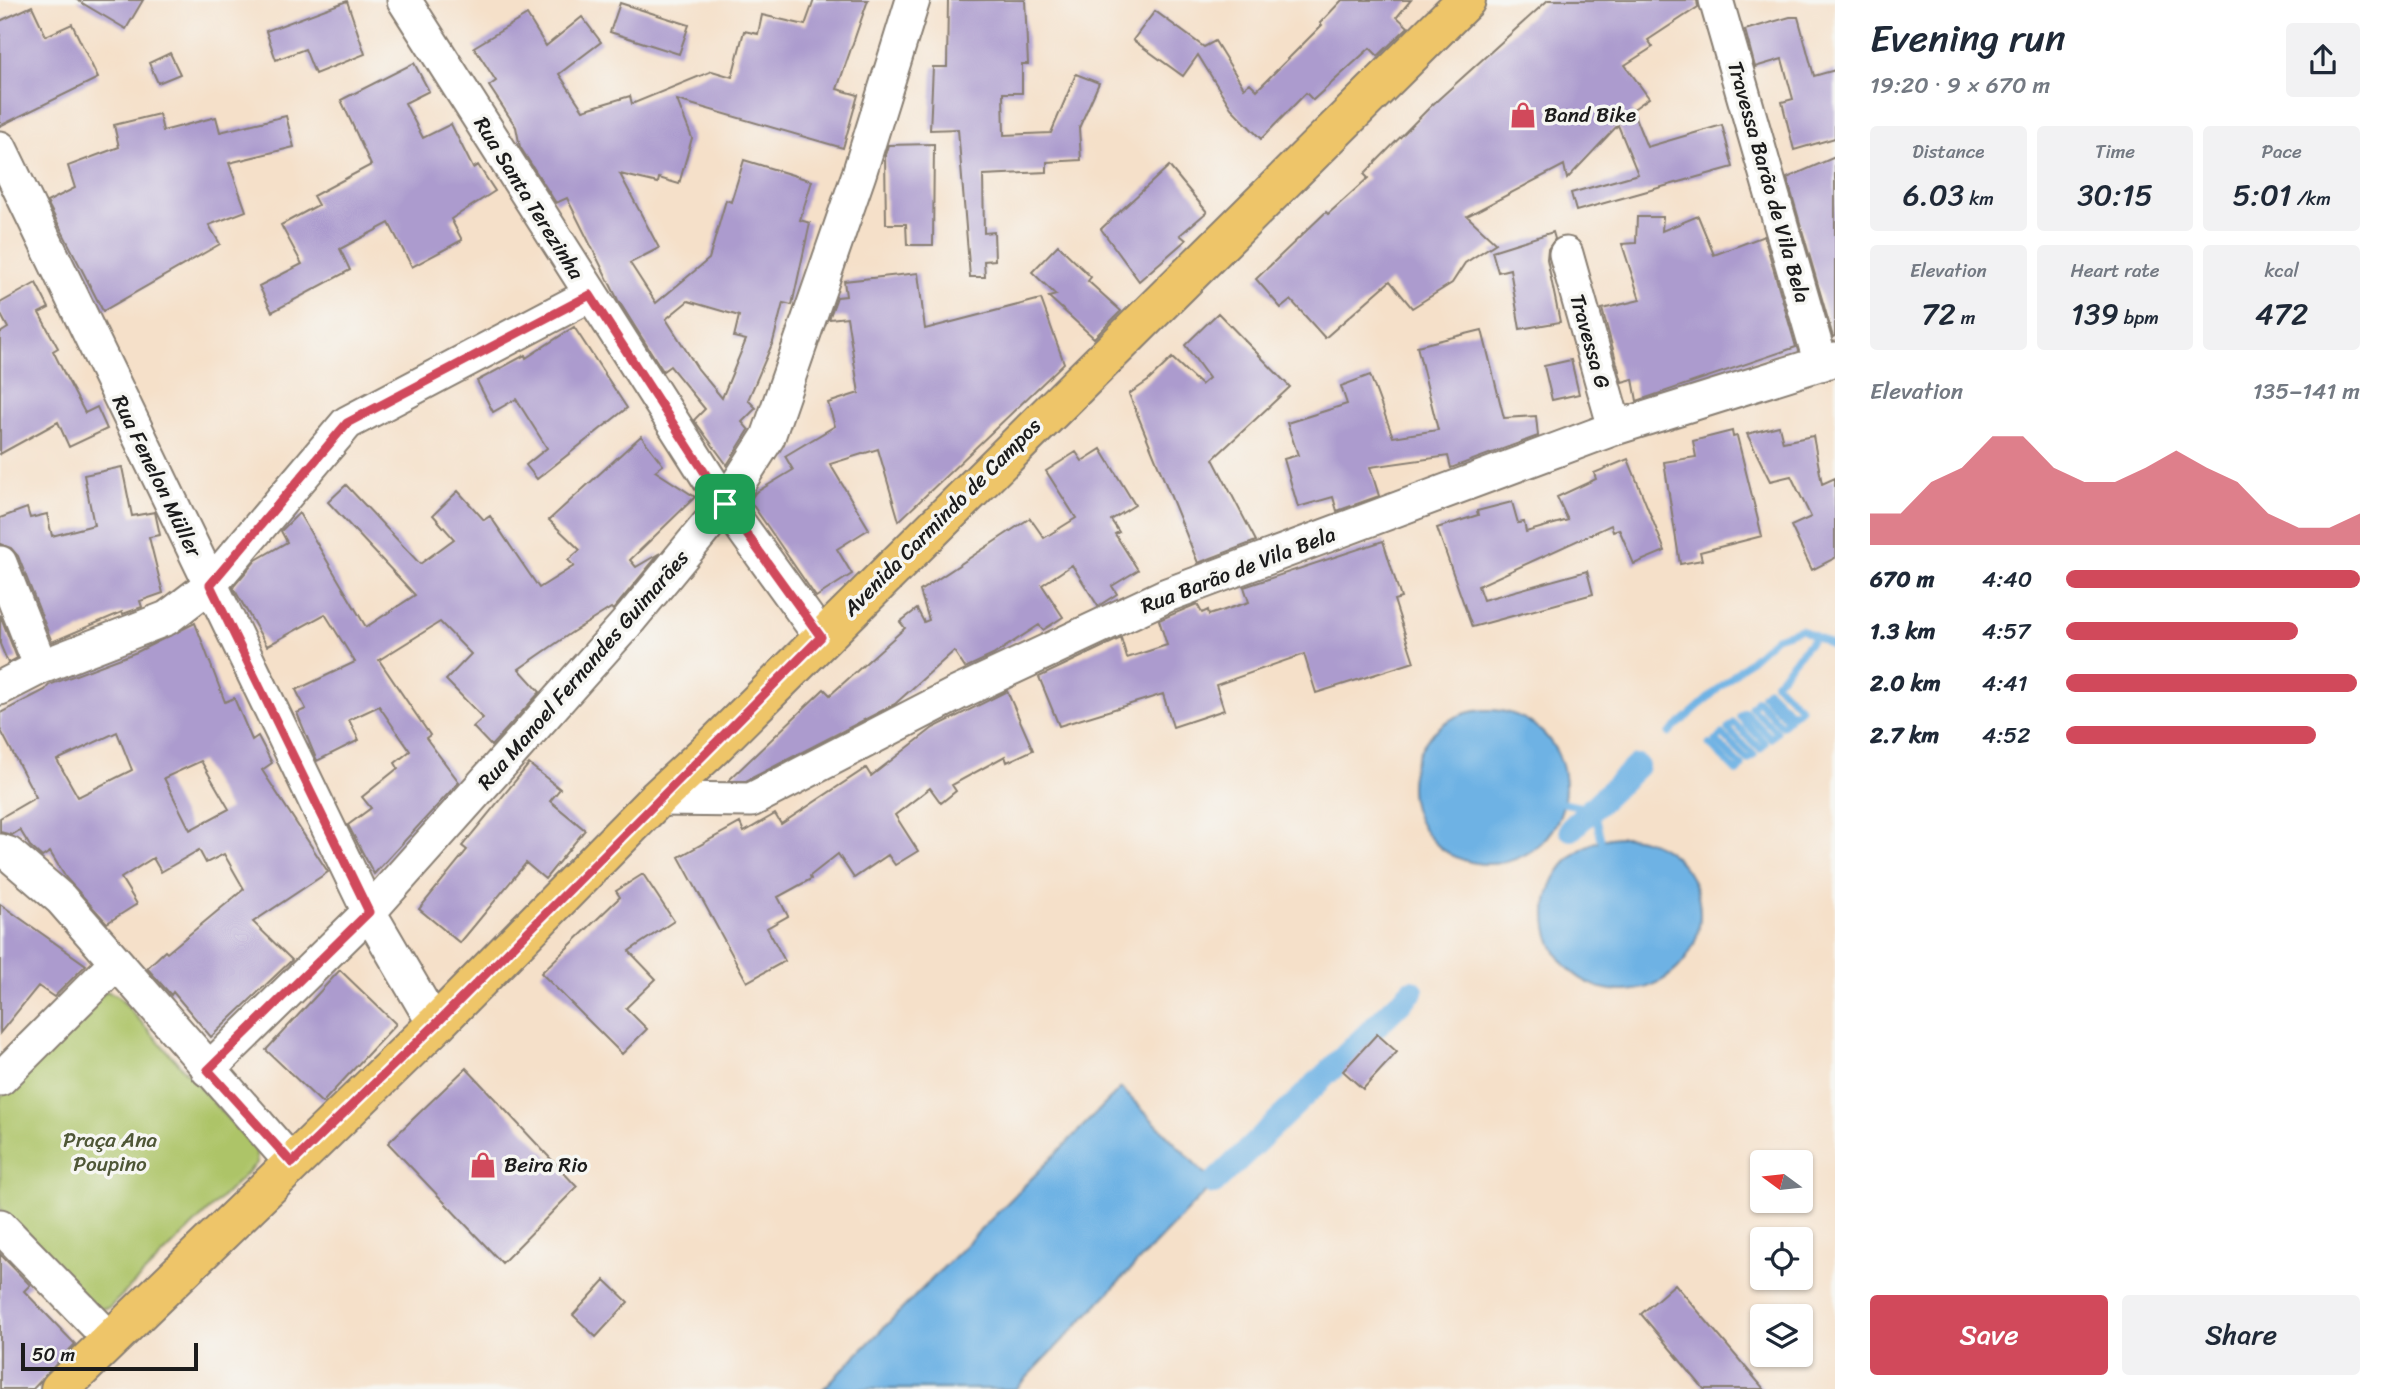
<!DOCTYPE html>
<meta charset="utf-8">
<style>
:root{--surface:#fff;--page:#f2f2f3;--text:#1f2937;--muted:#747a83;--accent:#d1495b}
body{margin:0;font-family:Sriracha,sans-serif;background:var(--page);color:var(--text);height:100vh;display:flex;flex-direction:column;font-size:26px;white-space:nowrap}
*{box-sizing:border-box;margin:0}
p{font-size:23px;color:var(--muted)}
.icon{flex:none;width:38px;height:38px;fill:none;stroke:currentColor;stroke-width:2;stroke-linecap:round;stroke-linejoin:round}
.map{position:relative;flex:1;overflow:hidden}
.sheet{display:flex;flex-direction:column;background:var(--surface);width:560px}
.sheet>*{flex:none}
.needle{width:46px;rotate:285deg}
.tools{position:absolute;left:1750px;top:1150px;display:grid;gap:14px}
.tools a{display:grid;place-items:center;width:63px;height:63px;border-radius:7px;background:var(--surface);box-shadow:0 2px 5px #0004;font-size:35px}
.scale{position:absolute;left:21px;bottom:18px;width:177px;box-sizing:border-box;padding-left:7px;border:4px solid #1c1c1c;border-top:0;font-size:19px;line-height:24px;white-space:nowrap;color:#1c1c1c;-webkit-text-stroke:5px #f6f6f2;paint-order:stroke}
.pin{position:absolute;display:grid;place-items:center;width:60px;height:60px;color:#fff;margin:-30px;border-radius:14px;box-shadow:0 4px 10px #0006}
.round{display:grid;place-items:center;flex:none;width:74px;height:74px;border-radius:7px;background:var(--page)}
.headline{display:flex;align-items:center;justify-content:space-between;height:119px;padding:0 35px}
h1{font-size:38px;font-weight:600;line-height:52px}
.stats{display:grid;grid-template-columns:repeat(3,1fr);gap:10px;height:119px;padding:7px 35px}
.stats div{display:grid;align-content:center;border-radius:7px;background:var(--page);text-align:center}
.stats b{font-size:30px;font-weight:600}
.stats small{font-size:19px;font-weight:400}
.stats p{font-size:19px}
.chart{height:196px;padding:14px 35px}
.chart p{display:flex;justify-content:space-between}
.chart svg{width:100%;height:126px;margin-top:7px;fill:var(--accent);opacity:.7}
.action{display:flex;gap:14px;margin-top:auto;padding:14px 35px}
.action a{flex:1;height:80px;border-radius:7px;background:var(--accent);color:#fff;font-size:28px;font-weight:600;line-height:80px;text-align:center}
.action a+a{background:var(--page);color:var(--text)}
ul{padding:0 35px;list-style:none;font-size:23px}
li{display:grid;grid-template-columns:112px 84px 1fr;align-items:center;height:52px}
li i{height:18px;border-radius:9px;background:var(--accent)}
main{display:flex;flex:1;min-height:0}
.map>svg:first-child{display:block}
.green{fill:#adc468;stroke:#647042;stroke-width:2}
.water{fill:#6eb2e4;stroke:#456780;stroke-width:2}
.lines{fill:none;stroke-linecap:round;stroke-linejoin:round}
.stream{stroke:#6eb2e4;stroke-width:7}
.canal{stroke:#6eb2e4;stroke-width:24}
.building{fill:#ac9bce;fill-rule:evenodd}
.minor-casing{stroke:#887e72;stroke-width:37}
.major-casing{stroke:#887e72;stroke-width:42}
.minor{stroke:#fff;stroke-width:33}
.major{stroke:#eec569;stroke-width:38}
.route-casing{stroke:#fff;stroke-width:14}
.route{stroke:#d1495b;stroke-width:9}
.labels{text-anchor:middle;stroke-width:7;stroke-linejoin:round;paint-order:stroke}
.poi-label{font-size:21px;fill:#1c1c1c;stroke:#f6f6f2;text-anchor:start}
.street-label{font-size:21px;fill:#1c1c1c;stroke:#f6f6f2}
.park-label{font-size:21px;fill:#4f5737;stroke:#f6f6f2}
</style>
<main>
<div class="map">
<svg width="1835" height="1389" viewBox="0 0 1835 1389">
<rect width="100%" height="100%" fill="#f6f6f2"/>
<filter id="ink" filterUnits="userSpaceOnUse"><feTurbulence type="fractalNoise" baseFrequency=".0143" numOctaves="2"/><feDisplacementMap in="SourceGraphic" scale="14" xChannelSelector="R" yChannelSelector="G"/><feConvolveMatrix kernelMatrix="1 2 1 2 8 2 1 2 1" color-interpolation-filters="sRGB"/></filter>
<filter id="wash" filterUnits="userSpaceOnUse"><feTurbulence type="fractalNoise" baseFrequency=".00686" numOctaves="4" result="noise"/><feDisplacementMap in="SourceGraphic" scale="28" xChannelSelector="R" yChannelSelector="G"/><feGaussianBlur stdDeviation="1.57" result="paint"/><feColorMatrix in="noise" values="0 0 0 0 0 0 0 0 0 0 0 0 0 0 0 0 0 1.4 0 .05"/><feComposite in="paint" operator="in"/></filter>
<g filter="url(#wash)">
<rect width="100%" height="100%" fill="#f5e0c9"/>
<path class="green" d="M106 991 117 995 256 1150 257 1163 109 1308 97 1309 0 1208V1098Z"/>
<path class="water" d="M1411 787a77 77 0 1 1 154 0a77 77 0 1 1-154 0Z
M1546 914a77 77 0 1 1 154 0a77 77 0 1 1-154 0Z
M1121 1088 1214 1183 1016 1389H823Z"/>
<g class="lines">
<path class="stream" d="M1669 733 1776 637 1801 629 1835 647
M1709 744 1737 772 1742 766 1716 741 1722 734 1748 760 1754 755 1728 729 1734 723 1760 749 1765 743 1740 717 1745 712 1771 738 1777 732 1751 707 1757 700 1782 726 1788 720 1763 695 1768 690 1793 715 1801 708 1775 683 1815 636
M1563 803 1593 809 1601 839"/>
<path class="canal" d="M1571 829 1637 766
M1214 1183 1412 991"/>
</g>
<g id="blocks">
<path class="building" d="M77 0H143L126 29Z
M814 0H868L837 89 858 95 843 148 677 100 692 138 679 184 659 178 658 183 620 174 659 248 630 263 656 303 709 259 726 200 731 202 744 160 812 181 800 220 810 223 792 305 783 303 773 342 748 400 756 408 742 422 749 430 727 465 694 420 705 409 670 366 663 371 618 300 567 198 556 203 520 147 516 127 489 86 496 81 474 47 527 15 546 46 582 17 601 42 559 74 583 110 630 96 632 104 712 71 732 77 744 31 758 34 762 15 805 25ZM688 301 739 316 734 337 746 340 722 398 698 369 666 319Z
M948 0H1025L1028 64H1022V93H1003L1004 135 1051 133 1076 74 1099 83 1079 128 1081 160 1047 162V172L983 175 984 233 994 232 995 260 984 261 985 277H970L958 129 930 130 933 67H947Z
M1342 0H1411L1397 17 1408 27 1378 56 1370 48 1313 100 1306 93 1261 139 1231 108 1198 55 1183 76 1133 40 1155 11 1204 47 1215 41 1244 88 1250 83 1257 90 1322 25 1320 23Z
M1548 0H1697L1698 7 1648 40 1653 47 1625 65 1649 98 1632 110 1647 147 1722 125 1733 167 1576 211 1571 193 1638 174 1618 125 1567 179 1564 165 1467 216 1496 243 1465 263 1452 283 1412 308 1390 281 1325 338 1291 300 1281 308 1256 279 1326 212 1328 214 1368 178 1364 174 1430 107Z
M347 1 365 54 315 74 305 49 276 60 266 31Z
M620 3 689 25 679 54 610 32Z
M32 6 46 36 72 24 98 78 0 126V21Z
M1790 17H1798L1814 76 1835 70V138L1794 150 1782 102 1793 99 1782 59 1755 67 1745 30Z
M170 53 180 74 158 83 149 63Z
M414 63 429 91 405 103 423 138 451 124 473 168 478 165 495 191 451 219 462 240 412 267 389 223 340 249 350 270 272 312 259 286 302 264 281 225 318 205 313 196 371 165 341 100Z
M159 114 163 131 216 117 220 132 286 116 294 147 229 163 246 211 209 225 220 244 103 311 47 202 75 188 68 166 119 147 114 125Z
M934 144 933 245H907L906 224H886L885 155 888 145Z
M1835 157V336L1833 337 1787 178Z
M1169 166 1207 212 1180 235 1186 240 1139 281 1101 229Z
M1698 216 1714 255 1764 236 1796 347 1637 401 1633 379 1622 382 1602 309 1640 300 1622 244 1636 243 1637 217H1663L1662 231Z
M1553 232 1555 239 1548 249 1547 259 1560 322 1520 329 1510 269 1498 272 1492 251Z
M1058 245 1091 277 1088 281 1121 311 1094 338 1049 297 1056 295 1032 272Z
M918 273 925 329 1041 299 1064 363 899 521 878 449 830 464 869 529 837 549 852 574 816 597 750 501 755 493 793 470 785 456 835 426 828 403 859 393 847 317 829 319 837 297 846 296 844 281Z
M36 283 49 308 39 313 58 348 53 351 66 377 85 413 97 407 107 429 69 447 58 422 0 454V333L8 328 0 313V303Z
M1218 313 1290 387 1213 459 1256 541 1198 563 1129 394 1148 381 1172 358 1201 385 1209 378 1185 345Z
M574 327 627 408 537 479 526 465 547 448 516 399 493 412 477 381 525 355 526 358Z
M1482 330 1504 418 1536 416 1538 436 1451 468 1448 456 1370 467 1379 496 1337 511 1333 497 1298 507 1284 459 1298 455 1287 423 1347 404 1341 386 1370 375 1393 437 1438 430 1417 346Z
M1571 360 1579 394 1552 400 1544 366Z
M1779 426 1783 442 1813 436 1822 484 1835 478V558L1812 570 1791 526 1811 517 1791 476 1770 481 1747 434Z
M1732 431 1733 437 1737 436 1762 536 1700 552 1702 560 1680 564 1664 462 1696 457 1693 441Z
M641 436 663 465 655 471 695 497 630 560 636 567 660 553 613 610 611 608 571 633 519 669 540 692 491 746 473 727 483 718 446 680 471 654 440 622 379 660 430 735 426 738 459 782 374 874 348 825 371 808 362 797 398 768 395 763 410 751 379 706 349 720 359 740 317 761 297 713 306 709 296 690 355 662 325 614 267 646 233 587 256 560 287 542 281 531 299 513 366 627 415 595 328 502 346 485 420 564 454 539 433 515 458 491 484 520 490 516 539 588 574 566 568 560 580 550 549 520Z
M1101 449 1135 505 1111 520 1119 532 1115 534 1138 570 1112 586 1117 594 1098 606 1072 565 1042 585 1063 617 1043 630 1039 625 993 655 965 668 954 651 895 704 746 781H728L824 689 830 695 905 628 900 622 917 609 924 622 929 620 920 591 1030 518 1044 538 1076 518 1046 471 1076 452 1082 461Z
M1628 459 1665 551 1634 564 1619 529 1613 531 1611 525 1478 586 1483 600 1587 571 1593 594 1472 627 1437 528 1478 515 1477 511 1512 502 1518 523 1524 522 1526 532 1568 520 1557 497 1596 479 1594 473Z
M122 467 132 516 155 512 160 535 149 537 163 593 140 601 142 607 123 614 122 612 52 642 18 556 11 548 0 544V518L27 508 30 518 47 514 52 536 94 525 84 475Z
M1383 541 1401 598 1394 600 1414 662 1316 693 1304 654 1216 685 1224 710 1173 727 1163 694 1059 726 1039 677 1121 638 1127 658 1167 645 1159 620 1197 604 1202 613 1208 610 1209 615 1249 602 1244 587Z
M0 615 17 658 8 663 0 644Z
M195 623 225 702 234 698 252 740 258 736 272 763 262 770 328 872 253 922 292 960 211 1037 173 992 171 995 147 968 165 951 167 953 244 889 224 854 206 863 199 850 161 872 153 858 121 878 137 904 107 923 66 878 50 852 42 857 30 846 20 830 12 835 0 832V818L36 797 0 729V713L45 690 49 685 137 652ZM117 732 132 770 78 797 57 760ZM201 761 229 809 190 830 164 778Z
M1007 691 1033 750 1007 762 1005 756 952 785 956 791 941 803 930 788 895 815 918 851 895 865 888 855 854 878 838 854 810 876 811 879 778 897 788 916 767 928 785 961 747 982 679 857 740 823 744 832 775 814 781 824 866 768 871 776 933 728Z
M529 764 560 789 550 801 585 830 545 879 526 863 460 943 419 909 467 850 462 846Z
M643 874 674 921 629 951 656 979 626 1008 647 1029 622 1054 541 973 620 897 616 891Z
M0 904 86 965 54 997 38 986 0 1033Z
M340 970 396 1024 322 1103 266 1050Z
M1377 1034 1397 1052 1363 1089 1343 1071Z
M466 1068 577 1187 502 1263 388 1143Z
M0 1254 30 1285 24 1291 75 1344 33 1389H0Z
M605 1280 628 1302 596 1337 573 1315Z
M1675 1284 1764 1389H1704L1641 1314Z"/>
</g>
</g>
<g filter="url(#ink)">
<use href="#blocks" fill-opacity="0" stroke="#887e72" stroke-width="2"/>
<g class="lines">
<g class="minor-casing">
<path id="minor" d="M404 0 725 504 821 637
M1716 0 1821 364
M0 148 369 912 435 1025
M1566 254 1615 428
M0 563 41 667
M0 688 41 667 167 618 210 585 347 423 590 295
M657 799 751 800 958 693 1167 595 1615 428 1835 359
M0 851 9 854 61 899 292 1163
M208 1070 369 912 626 624 725 504 768 437 859 174 913 0
M0 1079 116 963
M0 1226 111 1340"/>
</g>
<g class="major-casing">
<path id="major" d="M60 1389 435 1025 657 799 713 747 1466 0"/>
</g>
<use href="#minor" class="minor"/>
<use href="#major" class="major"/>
</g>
</g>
<g class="lines" filter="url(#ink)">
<g class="route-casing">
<path id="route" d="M590 295 725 504 821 637 435 1025 292 1163 208 1070 369 912 210 585 347 423Z"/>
</g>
<use href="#route" class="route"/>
</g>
<defs>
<g id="shop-bare" transform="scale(2.1)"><path d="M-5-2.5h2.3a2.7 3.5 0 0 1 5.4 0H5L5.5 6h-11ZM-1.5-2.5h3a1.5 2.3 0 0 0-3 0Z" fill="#d1495b" stroke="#f6f6f2" stroke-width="2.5" paint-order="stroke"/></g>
</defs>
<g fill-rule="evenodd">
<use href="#shop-bare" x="1523" y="115"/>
<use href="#shop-bare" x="483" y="1165"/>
</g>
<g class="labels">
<g class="poi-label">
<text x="1544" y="122">Band Bike</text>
<text x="504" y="1172">Beira Rio</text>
</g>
<g class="street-label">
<text transform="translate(1769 182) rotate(74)" y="7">Travessa Barão de Vila Bela</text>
<text transform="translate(529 198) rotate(58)" y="7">Rua Santa Terezinha</text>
<text transform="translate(1590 341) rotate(74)" y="7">Travessa G</text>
<text transform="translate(157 476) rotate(64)" y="7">Rua Fenelon Müller</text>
<text transform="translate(942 517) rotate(-45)" y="7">Avenida Carmindo de Campos</text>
<text transform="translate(1238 570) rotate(-21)" y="7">Rua Barão de Vila Bela</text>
<text transform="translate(583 670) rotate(-49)" y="7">Rua Manoel Fernandes Guimarães</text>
</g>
<g class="park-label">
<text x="110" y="1147">Praça Ana<tspan x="110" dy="24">Poupino</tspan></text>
</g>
</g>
</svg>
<div class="tools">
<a><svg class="needle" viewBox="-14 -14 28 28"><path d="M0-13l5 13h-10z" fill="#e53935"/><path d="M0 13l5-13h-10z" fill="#747a83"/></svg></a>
<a><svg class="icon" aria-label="locate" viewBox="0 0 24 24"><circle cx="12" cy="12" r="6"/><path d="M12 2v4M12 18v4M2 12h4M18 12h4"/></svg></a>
<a><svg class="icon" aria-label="layers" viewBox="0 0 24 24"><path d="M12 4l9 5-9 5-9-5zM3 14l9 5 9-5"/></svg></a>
</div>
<div class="scale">50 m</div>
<div class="pin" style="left:725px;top:504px;background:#1e9e55"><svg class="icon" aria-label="arrive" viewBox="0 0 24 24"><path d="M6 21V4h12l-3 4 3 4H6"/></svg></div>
</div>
<section class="sheet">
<div class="headline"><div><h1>Evening run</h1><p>19:20 · 9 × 670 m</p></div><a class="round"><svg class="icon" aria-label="share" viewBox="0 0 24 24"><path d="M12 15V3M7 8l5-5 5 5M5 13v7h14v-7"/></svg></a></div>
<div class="stats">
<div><p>Distance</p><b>6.03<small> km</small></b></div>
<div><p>Time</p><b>30:15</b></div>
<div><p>Pace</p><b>5:01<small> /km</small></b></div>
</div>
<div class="stats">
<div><p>Elevation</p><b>72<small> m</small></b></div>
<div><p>Heart rate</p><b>139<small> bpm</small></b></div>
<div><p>kcal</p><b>472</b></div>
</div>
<div class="chart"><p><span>Elevation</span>135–141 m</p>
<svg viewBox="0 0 160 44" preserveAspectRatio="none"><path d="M0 44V33L10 33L20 22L30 17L40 6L50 6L60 17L70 22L80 22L90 17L100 11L110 17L120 22L130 33L140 38L150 38L160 33V44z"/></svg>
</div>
<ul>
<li><b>670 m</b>4:40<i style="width:100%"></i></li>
<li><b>1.3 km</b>4:57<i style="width:79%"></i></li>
<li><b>2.0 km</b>4:41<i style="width:99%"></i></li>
<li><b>2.7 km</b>4:52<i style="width:85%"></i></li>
</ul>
<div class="action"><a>Save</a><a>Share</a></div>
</section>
</main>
